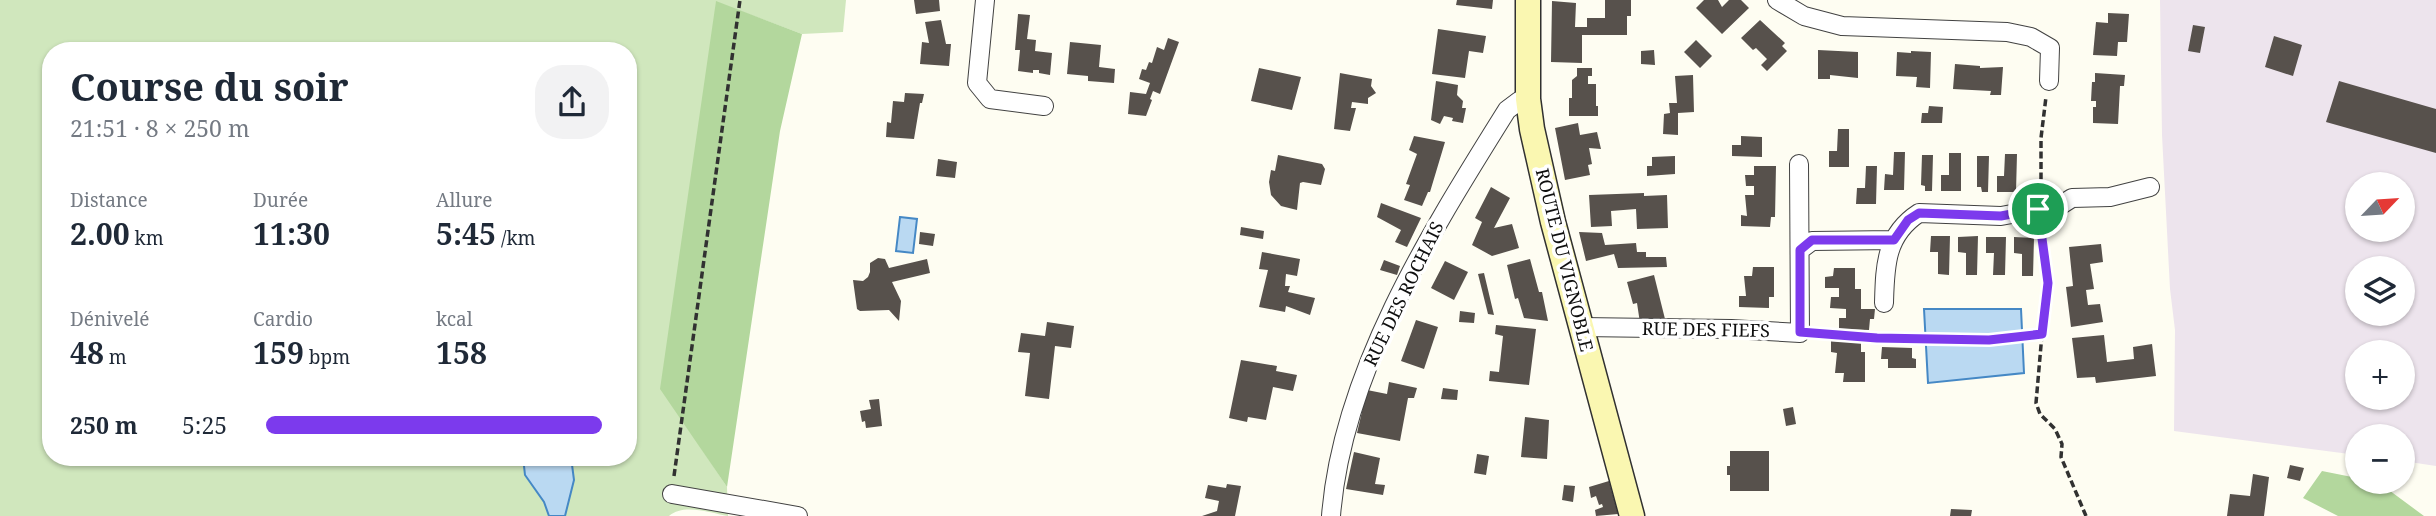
<!DOCTYPE html>
<html lang="fr">
<meta charset="utf-8">
<style>
:root{--surface:#fff;--page:#f2f2f3;--text:#1f2937;--muted:#747a83;--accent:#7c3aed}
body{margin:0;font-family:"Noto Serif",serif;background:var(--page);color:var(--text);height:100vh;display:flex;flex-direction:column;font-size:26px;white-space:nowrap}
*{box-sizing:border-box;margin:0}
p{font-size:23px;color:var(--muted)}
.icon{flex:none;width:38px;height:38px;fill:none;stroke:currentColor;stroke-width:2;stroke-linecap:round;stroke-linejoin:round}
.map{position:relative;flex:1;overflow:hidden}
.side{position:absolute;left:42px;top:42px;width:595px;height:424px;display:flex;flex-direction:column;background:var(--surface);border-radius:28px;box-shadow:0 2px 5px #0004}
.side>*{flex:none}
.needle{width:46px;rotate:65deg}
.buttons{position:absolute;left:2345px;top:172px;display:grid;gap:14px}
.buttons a{display:grid;place-items:center;width:70px;height:70px;border-radius:50%;background:var(--surface);box-shadow:0 2px 5px #0004;font-size:35px}
.pin{position:absolute;display:grid;place-items:center;width:60px;height:60px;color:#fff;margin:-30px;border:4px solid #fff;border-radius:50%;box-shadow:0 2px 7px #0007}
.round{display:grid;place-items:center;flex:none;width:74px;height:74px;border-radius:28px;background:var(--page)}
.overview{display:flex;align-items:center;justify-content:space-between;height:119px;padding:0 28px}
h1{font-size:38px;font-weight:700;line-height:52px}
.figures{display:grid;grid-template-columns:repeat(3,1fr);gap:10px;height:119px;padding:7px 28px}
.figures div{display:grid;align-content:center}
.figures b{font-size:30px;font-weight:700}
.figures small{font-size:19px;font-weight:400}
.figures p{font-size:19px}
ul{padding:0 28px;list-style:none;font-size:23px}
li{display:grid;grid-template-columns:112px 84px 1fr;align-items:center;height:52px}
li i{height:18px;border-radius:9px;background:var(--accent)}
.map>svg:first-child{display:block}
.industrial{fill:#ede4ed;fill-rule:evenodd}
.green{fill:#d0e7bd;fill-rule:evenodd}
.forest{fill:#b3d79d}
.water{fill:#bad9f2;stroke:#4588c5;stroke-width:2}
.building{fill:#57514c}
.lines{fill:none;stroke-linecap:round;stroke-linejoin:round}
.street-casing{stroke:#424242;stroke-width:20}
.secondary-casing{stroke:#313131;stroke-width:27}
.path{stroke:#313131;stroke-width:3.5;stroke-dasharray:7 3.5;stroke-linecap:butt}
.street{stroke:#fff;stroke-width:18}
.secondary{stroke:#faf7b1;stroke-width:24}
.route-casing{stroke:#fff;stroke-width:14}
.route{stroke:#7c3aed;stroke-width:9}
.labels{text-anchor:middle;stroke-width:7;stroke-linejoin:round;paint-order:stroke}
.street-label{font-size:18px;fill:#0f0f0f;stroke:#fff}
</style>
<div class="map">
<svg width="2436" height="516" viewBox="0 0 2436 516">
<rect width="100%" height="100%" fill="#fefdf2"/>
<path class="industrial" d="M2160 0H2436V466L2403 461V436H2357V455L2174 431 2175 330 2170 289 2162 135ZM2357 184H2403V229H2357ZM2357 268H2403V313H2357ZM2357 352H2403V397H2357Z"/>
<path class="green" d="M0 0H846L843 32 802 34 716 2 701 448 727 487 728 516C710 513 684 503 669 516H0ZM51 51H628V457H51Z"/>
<path class="forest" d="M716 1 802 34 780 131 727 487 660 389Z
M2322 471 2357 478V481L2378 482 2424 516H2338L2303 498Z"/>
<path class="water" d="M900 217 917 219 913 253 896 251Z
M1924 309H2021L2024 373 1928 383Z
M523 457H571L574 480 565 516H549L544 502 525 475Z"/>
<path class="building" d="M914 0H939L940 11 916 14Z
M1457 0H1493L1492 9 1456 5Z
M1605 0H1631V16H1627V35H1582V63L1551 62 1552 1 1576 3 1575 27H1587V18H1605Z
M1704 0H1718L1722 7 1729 0H1741L1749 8 1722 34 1696 8Z
M2108 13 2129 14 2127 42H2118L2117 56 2093 55 2096 22 2108 23Z
M1018 14 1030 15 1027 39 1036 40 1035 51 1052 53 1050 75 1039 73V70H1033V73L1018 71 1020 50H1015Z
M941 20 946 44H951L949 66 920 64 922 42 929 43 925 22Z
M1760 20 1785 43 1782 46 1787 51 1767 71 1761 65 1767 59 1756 48 1753 50 1741 38Z
M2193 25 2205 27 2200 53 2188 51Z
M1438 29 1486 36 1483 53 1469 51 1465 78 1432 74Z
M2274 36 2302 45 2293 76 2265 67Z
M1168 38 1179 42 1160 94 1153 91 1150 99 1152 100 1146 116 1128 114 1130 92 1146 94 1150 83 1139 79 1142 69 1146 70 1149 62 1152 63 1157 47 1164 50Z
M1696 40 1712 56 1700 68 1684 52Z
M1070 42 1101 45 1099 67 1115 69 1114 83 1088 81V76L1067 74Z
M1654 50 1655 65 1641 64V51Z
M1818 50 1858 52V78L1830 75V79H1818Z
M1911 51 1931 52 1930 88 1916 87 1917 77 1896 76 1897 52 1911 53Z
M1955 64 1980 66V68L2003 67 2001 95H1990L1991 91 1953 89Z
M1259 68 1301 77 1292 110 1251 101Z
M1577 68H1592V76H1588V84H1596V106H1598V116H1569V98H1572V80L1577 76Z
M1340 73 1372 79 1371 86 1376 93 1368 98V104L1352 102 1351 108H1356L1350 131 1334 129Z
M2095 73 2125 75 2124 86H2120L2118 124 2093 123V107H2096V101H2091L2092 82H2095Z
M1693 75 1694 112 1678 113V135L1663 134 1664 114 1670 113 1669 103H1677L1675 76Z
M1436 81 1458 85 1457 95 1463 101 1462 108H1466L1463 123 1452 121 1453 118 1444 116 1440 124 1431 120Z
M2339 81 2436 109V153L2326 122Z
M905 93 924 94 922 103H920L914 139 886 137 887 122 891 123 893 101 904 102Z
M1929 106 1943 107 1942 123H1921L1922 113H1928Z
M1578 123 1580 135 1597 132 1601 149 1589 148 1592 164 1588 165 1590 175 1565 180 1555 128Z
M1838 129H1849V167H1829V151H1837Z
M1414 136 1445 142 1430 192H1428L1422 206 1404 200 1410 185 1406 184 1417 154 1409 150Z
M1741 136 1762 137V157L1732 156V145H1741Z
M1894 152H1905L1904 190H1884L1885 174 1893 175Z
M1949 153H1961V191H1941V175H1949Z
M2005 154H2017L2016 192H1997V176H2004Z
M1278 155 1322 164 1325 169 1321 185 1303 182 1300 183 1297 210 1281 206 1271 195 1269 182 1271 170 1275 171Z
M1922 155H1933L1932 191H1925V186L1921 185Z
M1675 156V174L1647 176V166H1652V157Z
M1977 156H1989L1988 192H1982L1981 187H1977Z
M938 159 957 162 955 178 936 176Z
M1754 166H1776L1775 217H1771L1770 227 1741 226V215L1747 216 1745 195H1754V186H1746L1745 175H1754Z
M1866 166H1877L1876 204H1856L1857 188H1865Z
M1491 187 1510 198 1494 228 1512 224 1519 248 1492 256 1472 245 1482 222 1475 218Z
M1644 193V196L1667 195 1668 228 1637 229 1636 209 1611 211 1612 226 1591 227 1589 195Z
M1381 203 1421 218 1407 247 1395 242 1401 230 1377 217Z
M1241 227 1264 231 1263 239 1240 235Z
M920 232 935 234 933 246 919 244Z
M1579 232 1602 233 1605 245 1636 243 1637 252H1646V257H1666L1667 267 1618 268 1614 254 1586 261Z
M1931 236H1950L1949 275 1938 274V252H1930Z
M1978 236 1977 275H1966V253L1958 252V237Z
M1986 237H2006L2005 275H1993L1994 253H1986Z
M2014 237 2034 238 2033 276H2022V254L2014 253Z
M2101 244 2103 262 2090 264 2094 289 2086 290 2088 305 2100 304 2103 322 2071 327 2066 287 2073 286 2069 247Z
M1262 252 1300 259 1297 276 1286 274 1285 286H1290L1288 292 1315 298 1310 315 1286 306 1285 312 1259 307 1268 270 1259 269Z
M878 258 885 259 889 268 927 259 930 273 892 282 901 301 899 321 889 310 860 311 857 309 853 280 863 281 868 277 870 272V263Z
M1530 259 1539 292H1542L1548 321 1524 318 1518 298 1515 299 1507 265Z
M1384 260 1400 266 1397 275 1380 270Z
M1445 261 1468 272 1454 300 1431 288Z
M1753 267H1774V297H1769V308L1739 307V296H1746L1744 276H1752Z
M1834 268H1855V289H1861V309H1875L1874 319H1870L1869 330 1839 329V318H1846V309L1830 308 1831 297H1839V288H1825V277L1833 276Z
M1484 273 1494 315 1488 314 1478 274Z
M1654 275 1666 323H1640L1637 303 1633 304 1627 282Z
M1460 311 1475 313 1474 323 1459 322Z
M1416 320 1438 327 1424 369 1401 361Z
M1047 322 1074 326 1071 348 1055 346 1049 399 1025 396 1030 353 1018 352 1021 333 1045 336Z
M1496 325 1536 329 1529 385 1489 381 1490 371 1499 372 1503 336 1495 334Z
M2104 335 2107 362 2134 359 2133 347 2152 344 2156 376 2096 383 2095 377 2077 378 2072 338Z
M1831 341 1861 342V352H1865V382H1843L1844 373H1835L1837 353 1831 352Z
M1882 347 1912 348V358L1916 359V368H1888V359H1881Z
M1241 360 1277 366 1276 371 1297 375 1293 391 1273 387 1266 420 1248 417 1247 422 1229 418Z
M1389 382 1417 388 1414 398H1408L1400 441 1357 433 1367 390 1387 394Z
M1443 388 1458 390 1457 400 1441 399Z
M879 399 882 426 866 428 865 421 862 422 860 411 871 409 869 400Z
M1793 407 1796 424 1786 426 1783 409Z
M1525 417 1549 420 1547 459 1521 457Z
M1730 451H1769V491H1730V475H1727V466H1730Z
M1354 452 1380 458 1375 484 1385 485 1383 495 1346 489Z
M1477 454 1489 456 1486 475 1474 473Z
M2290 465 2304 468 2300 481 2287 478Z
M2253 474 2269 477 2264 516H2227L2230 494 2250 496Z
M1609 481 1618 514 1596 516 1595 510 1603 507 1602 504 1599 505 1596 496 1591 498 1589 487Z
M1227 484 1241 486 1235 516H1202L1217 511 1219 501 1205 498 1208 485 1226 488Z
M1564 485 1575 486 1573 502 1562 500Z
M1951 509 1972 510 1971 516H1950Z"/>
<g class="lines">
<g class="street-casing">
<path id="street" d="M985 0 977 83 990 99 1044 106
M1777 0 1804 16 1842 26 2007 32 2031 37 2050 48 2049 81
M1800 250 1812 241 1894 240
M1884 303C1885 267 1885 235 1919 213L2001 216 2061 205 2072 198 2110 197 2150 187
M1581 327 1731 329 1800 333 1799 164
M672 494 798 516
M1331 516C1342 372 1432 230 1507 110L1519 101 1528 99"/>
</g>
<g class="secondary-casing">
<path id="secondary" d="M1528 0V99L1532 129 1553 222 1632 516"/>
</g>
<path class="path" d="M2041 190V138L2046 97
M1816 334 1877 338 1989 340 2042 334 2047 283 2040 226
M2042 334 2036 403 2040 414 2055 429 2062 444 2061 457 2086 516
M674 476 740 0"/>
<use href="#street" class="street"/>
<use href="#secondary" class="secondary"/>
</g>
<g class="lines">
<g class="route-casing">
<path id="route" d="M2038 209 2048 283 2042 334 1989 340 1877 338 1800 332V250L1812 240H1894L1908 220 1919 213 2001 216Z"/>
</g>
<use href="#route" class="route"/>
</g>
<g class="labels">
<g class="street-label">
<text transform="translate(1564 260) rotate(76)" y="6">ROUTE DU VIGNOBLE</text>
<text transform="translate(1404 294) rotate(-64)" y="6">RUE DES ROCHAIS</text>
<text transform="translate(1706 330) rotate(1)" y="6">RUE DES FIEFS</text>
</g>
</g>
</svg>
<div class="buttons">
<a><svg class="needle" viewBox="-14 -14 28 28"><path d="M0-13l5 13h-10z" fill="#e53935"/><path d="M0 13l5-13h-10z" fill="#747a83"/></svg></a>
<a><svg class="icon" aria-label="layers" viewBox="0 0 24 24"><path d="M12 4l9 5-9 5-9-5zM3 14l9 5 9-5"/></svg></a>
<a>+</a>
<a>−</a>
</div>
<div class="pin" style="left:2038px;top:209px;background:#1e9e55"><svg class="icon" aria-label="arrive" viewBox="0 0 24 24"><path d="M6 21V4h12l-3 4 3 4H6"/></svg></div>
<section class="side">
<div class="overview"><div><h1>Course du soir</h1><p>21:51 · 8 × 250 m</p></div><a class="round"><svg class="icon" aria-label="share" viewBox="0 0 24 24"><path d="M12 15V3M7 8l5-5 5 5M5 13v7h14v-7"/></svg></a></div>
<div class="figures">
<div><p>Distance</p><b>2.00<small> km</small></b></div>
<div><p>Durée</p><b>11:30</b></div>
<div><p>Allure</p><b>5:45<small> /km</small></b></div>
</div>
<div class="figures">
<div><p>Dénivelé</p><b>48<small> m</small></b></div>
<div><p>Cardio</p><b>159<small> bpm</small></b></div>
<div><p>kcal</p><b>158</b></div>
</div>
<ul>
<li><b>250 m</b>5:25<i style="width:98%"></i></li>
</ul>
</section>
</div>
